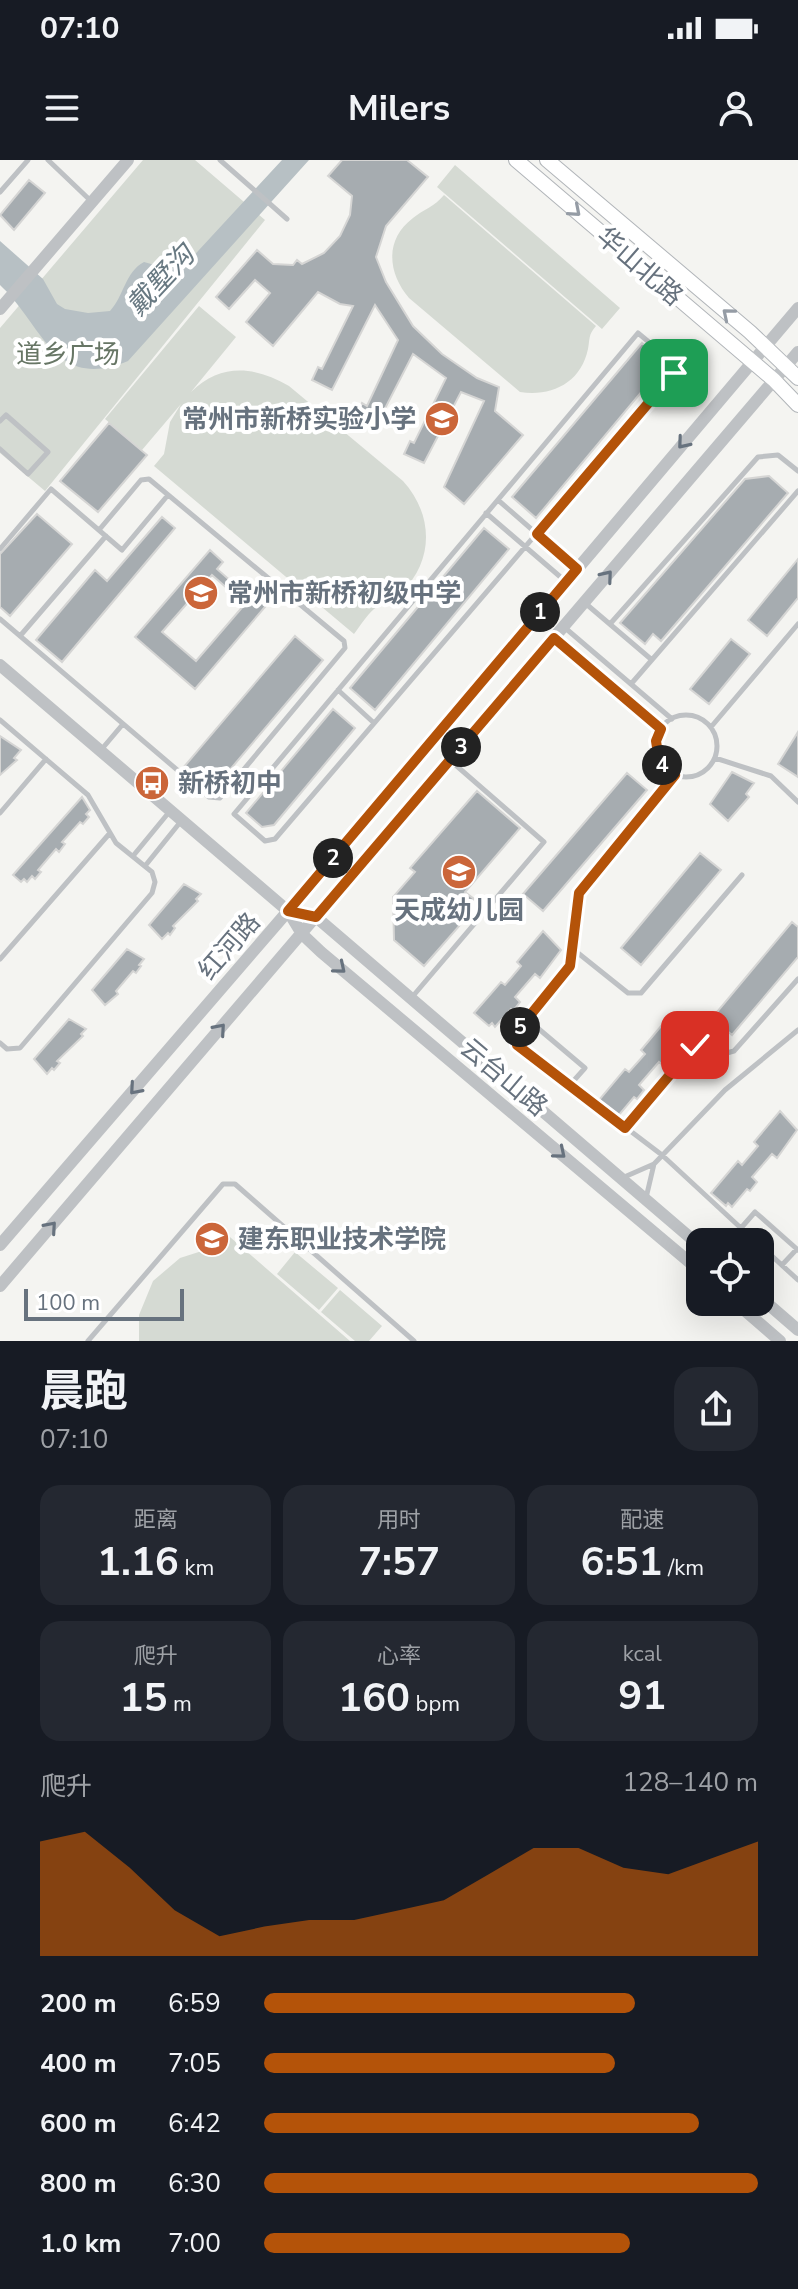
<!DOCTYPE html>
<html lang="zh">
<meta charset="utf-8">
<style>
:root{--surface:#171b24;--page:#242831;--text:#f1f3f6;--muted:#9ea1a6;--accent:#b45309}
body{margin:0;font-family:"Nunito Sans","Noto Sans SC",sans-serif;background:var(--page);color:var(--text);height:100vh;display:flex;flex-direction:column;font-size:30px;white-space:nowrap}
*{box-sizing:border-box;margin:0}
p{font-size:26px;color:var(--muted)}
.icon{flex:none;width:44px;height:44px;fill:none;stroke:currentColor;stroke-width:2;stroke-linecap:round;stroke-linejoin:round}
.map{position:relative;height:1181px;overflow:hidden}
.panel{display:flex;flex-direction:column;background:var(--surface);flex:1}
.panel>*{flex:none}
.tools{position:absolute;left:686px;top:1068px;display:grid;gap:16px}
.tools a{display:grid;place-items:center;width:88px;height:88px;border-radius:16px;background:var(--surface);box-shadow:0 8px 32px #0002;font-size:40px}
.scale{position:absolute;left:24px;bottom:20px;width:160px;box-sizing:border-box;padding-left:8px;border:4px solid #67727e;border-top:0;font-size:22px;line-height:28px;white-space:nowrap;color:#67727e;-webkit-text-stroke:6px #fff;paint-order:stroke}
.pin{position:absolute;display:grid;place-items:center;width:68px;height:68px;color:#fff;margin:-34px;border-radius:16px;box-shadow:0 4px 12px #0006}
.km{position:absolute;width:40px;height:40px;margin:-20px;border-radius:50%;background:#222;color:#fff;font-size:22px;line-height:40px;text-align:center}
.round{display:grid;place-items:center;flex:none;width:84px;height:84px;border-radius:24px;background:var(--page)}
.head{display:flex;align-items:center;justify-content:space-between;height:136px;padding:0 40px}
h1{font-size:44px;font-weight:700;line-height:60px}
.figures{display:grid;grid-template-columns:repeat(3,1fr);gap:12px;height:136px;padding:8px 40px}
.figures div{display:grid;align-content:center;border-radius:20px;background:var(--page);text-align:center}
.figures b{font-size:40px;font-weight:700}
.figures small{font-size:22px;font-weight:400}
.figures p{font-size:22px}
.chart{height:224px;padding:16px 40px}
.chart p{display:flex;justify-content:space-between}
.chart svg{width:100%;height:144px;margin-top:8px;fill:var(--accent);opacity:.7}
ul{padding:0 40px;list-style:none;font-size:26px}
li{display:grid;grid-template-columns:128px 96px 1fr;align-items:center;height:60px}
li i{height:20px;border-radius:10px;background:var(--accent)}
.status{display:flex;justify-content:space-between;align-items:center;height:56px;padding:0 40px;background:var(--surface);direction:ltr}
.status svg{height:22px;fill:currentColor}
header{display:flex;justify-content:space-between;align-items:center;height:104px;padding:0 40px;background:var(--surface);font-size:36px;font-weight:700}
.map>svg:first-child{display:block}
.green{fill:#d5dad3}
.water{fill:#b7c0c4}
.building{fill:#a6acb0;stroke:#d5d5d4;stroke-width:2;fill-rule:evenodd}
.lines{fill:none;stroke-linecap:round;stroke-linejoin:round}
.secondary-casing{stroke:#b1b5b9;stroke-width:16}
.service{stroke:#bec1c4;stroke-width:5}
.tertiary{stroke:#bec1c4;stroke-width:12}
.secondary{stroke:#fff;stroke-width:14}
.oneway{stroke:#959ca5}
.oneway2{stroke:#67727e}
.route-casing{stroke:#fff;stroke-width:16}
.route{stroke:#b45309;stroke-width:10}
.labels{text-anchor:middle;stroke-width:8;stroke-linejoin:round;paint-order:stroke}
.street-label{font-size:26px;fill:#67727e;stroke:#fff}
.park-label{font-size:26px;fill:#677665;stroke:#fff}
.poi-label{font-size:26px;font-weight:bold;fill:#67727e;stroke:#fff;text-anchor:start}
.water-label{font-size:28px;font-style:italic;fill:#687982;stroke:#fff}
</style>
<div class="status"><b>07:10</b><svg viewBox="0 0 49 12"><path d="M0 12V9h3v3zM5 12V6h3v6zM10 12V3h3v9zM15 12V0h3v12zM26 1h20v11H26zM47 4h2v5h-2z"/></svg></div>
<header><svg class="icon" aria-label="menu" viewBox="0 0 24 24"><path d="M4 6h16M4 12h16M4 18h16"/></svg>Milers<svg class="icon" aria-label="person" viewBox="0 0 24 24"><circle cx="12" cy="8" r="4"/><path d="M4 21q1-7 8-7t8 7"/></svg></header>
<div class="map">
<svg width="798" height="1181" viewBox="0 0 798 1181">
<rect width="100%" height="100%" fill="#f4f4f1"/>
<path class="green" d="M143 0H195L265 60 45 331 0 293V168Z
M455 5 620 148 602 169 437 27Z
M444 35 596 166C588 175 590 179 588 189 581 223 551 237 520 232L409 138C388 113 384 80 413 58 424 49 434 47 444 35Z
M199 146 236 177 191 232C221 203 254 206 289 226L403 321C433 354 435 400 401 433 393 441 382 443 374 449 366 456 360 466 354 474L154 306 164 294 170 262 181 244 142 290 105 259Z
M223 1071 350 1181H139V1155L153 1121 180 1098 205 1090Z
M295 1092 338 1128 319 1150 277 1114Z
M340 1130 382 1166 369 1181H355L321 1152Z"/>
<path class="water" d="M282 0H309L128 201C54 232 43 165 0 125V81L43 119 57 144 65 149 88 153 110 151C124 136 125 112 144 102L162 107 187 103Z"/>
<path class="building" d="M342 0H407L428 17 386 66 376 97 386 122 413 166 442 194 477 218 499 227 495 251 523 275 464 344 444 327 484 241 461 232 424 303 404 294 410 281 414 283 446 218 413 194 376 266 356 256 362 243 367 246 398 180 375 145 332 230 312 220 318 207 322 209 353 146 340 144 318 132 273 186 246 162 270 133 255 120 229 149 216 137 257 90 273 104 293 105 297 100 302 104 324 93 340 76 350 55 352 36 328 16Z
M29 20 45 33 14 70 0 55Z
M642 183 656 195 659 211 536 358 512 337Z
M109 263 147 295 98 352 60 321Z
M769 316 788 333 661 481 653 474 645 484 620 463 745 319Z
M37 354 72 384 10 456 0 447V394Z
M162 357 175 368 62 502 36 480 95 410 107 421Z
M484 368 509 389 375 550 350 528Z
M210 390 223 402 217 409 250 438 257 430 270 441 195 529 135 477ZM212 415 245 444 196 501 162 472Z
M798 399V438L767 476 748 460Z
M295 476 323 500 211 632 183 608Z
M731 479 750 494 709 544 690 529Z
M333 549 355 568 274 665 262 667 246 653Z
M798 572V617L778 604Z
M0 576 21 590 14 598 17 600 0 615Z
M732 612 754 623 746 634 749 637 728 661 710 644Z
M627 613 647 630 543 751 523 734Z
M477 631 520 668 465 732 474 739 463 752 468 756 424 806 394 780 393 737 415 712 410 708Z
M82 637 90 650 86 654 89 657 83 664 80 662 62 682 65 684 59 692 56 689 38 710 41 712 35 719 32 716 27 722 24 719 21 722 13 715Z
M700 693 721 710 641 805 621 788Z
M184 724 201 734 196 739 198 741 173 766 175 768 170 775 168 773 162 779 149 765Z
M792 762 798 767V797L732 875 712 858Z
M543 771 561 790 540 818 535 814 515 837 520 842 513 851 511 849 495 867 492 863 489 866 474 853 501 822 505 825 521 806 517 802Z
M127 789 144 799 139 805 141 806 136 813 133 811 116 831 118 834 105 845 92 830Z
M69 859 86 869 81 874 83 876 57 901 60 903 54 910 52 908 47 914 34 899Z
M667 859 684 878 664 906 659 902 639 925 644 930 637 939 634 937 619 955 599 940 625 909 629 912 645 894 641 890Z
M780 951 797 970 777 998 772 994 752 1017 757 1022 750 1031 747 1029 732 1047 728 1043 726 1046 711 1033 738 1001 742 1005 758 986 754 982Z"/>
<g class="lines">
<g class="secondary-casing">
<path id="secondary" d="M516 0 774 220 798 245
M547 0 750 172 798 218"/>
</g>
<path class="service" d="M48 0 92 42
M220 0 287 59
M0 32 28 0
M638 173 674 203V213L275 679 265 681 234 654Z
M0 261 6 255 48 292 28 314 0 289
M498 340 576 408
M486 353 564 420
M0 389 51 329 122 390 168 335
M585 443 652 500
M0 459 209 637 220 638 345 488 344 481 149 319 141 320 99 370
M610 464 758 297 778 295 798 311
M564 467 672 559
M20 476 106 376
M555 479 661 569
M631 524 798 331
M338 530 374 563
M655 586a31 31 0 1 1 62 0a31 31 0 1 1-62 0Z
M0 560 88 635 116 683 152 712 155 722 152 733 20 888 7 889 0 883
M711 567 798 464
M101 590 123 564
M715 598 771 616 798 642
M675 615 579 733 570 806 515 874 517 885 662 995 756 1082
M0 653 46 599
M133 696 170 651
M145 706 182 660
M573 789 628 833H641L742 715
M0 799 110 673
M413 836 544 682 451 601
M527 859 585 908 569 926
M625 968 695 885H706L723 894 734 891 798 819
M654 1004 725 930 798 870
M622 1018 654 1004 646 1038
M741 1068 755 1052 798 1090
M760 1085 798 1120
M782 1105 797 1089
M88 1181 223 1024H235L414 1181"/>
<path class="tertiary" d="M0 149 128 0
M0 505 288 751 302 774 321 792 700 1111
M288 751 316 757 700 1086
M0 1085 288 751 798 148
M0 1126 798 192
M760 1137 798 1170
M735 1142 780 1181"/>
<use href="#secondary" class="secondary"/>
</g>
<defs><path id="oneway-chevron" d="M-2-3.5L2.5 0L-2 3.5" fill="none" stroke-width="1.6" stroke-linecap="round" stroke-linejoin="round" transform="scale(2)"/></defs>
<g class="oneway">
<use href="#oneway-chevron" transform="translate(575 51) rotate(41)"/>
<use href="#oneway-chevron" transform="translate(728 154) rotate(-140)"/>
</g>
<g class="oneway2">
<use href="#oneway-chevron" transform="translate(683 283) rotate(130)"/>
<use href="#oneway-chevron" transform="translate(607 416) rotate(-50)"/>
<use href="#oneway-chevron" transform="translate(340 808) rotate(40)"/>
<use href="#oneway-chevron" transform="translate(220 869) rotate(-49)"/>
<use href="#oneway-chevron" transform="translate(135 929) rotate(131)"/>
<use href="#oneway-chevron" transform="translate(560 993) rotate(40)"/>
<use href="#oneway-chevron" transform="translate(51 1067) rotate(-49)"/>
</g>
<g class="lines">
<g class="route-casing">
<path id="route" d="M674 213 537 374 577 409 288 751 316 757 554 478 661 569 656 581 659 600 675 615 579 733 570 806 515 874 517 885 625 968 695 885"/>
</g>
<use href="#route" class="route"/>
</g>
<defs>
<g id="school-disc" transform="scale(1.8)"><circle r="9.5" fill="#cb663a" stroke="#fff"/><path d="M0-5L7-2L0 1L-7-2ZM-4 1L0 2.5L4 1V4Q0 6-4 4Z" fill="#fff"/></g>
<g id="bus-disc" transform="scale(1.8)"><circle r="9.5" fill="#cb663a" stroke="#fff"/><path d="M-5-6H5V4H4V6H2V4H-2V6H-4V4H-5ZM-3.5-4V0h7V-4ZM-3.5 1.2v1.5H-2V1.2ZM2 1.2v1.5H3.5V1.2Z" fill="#fff"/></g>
</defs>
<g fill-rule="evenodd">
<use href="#school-disc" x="442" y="259"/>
<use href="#school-disc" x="201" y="433"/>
<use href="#bus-disc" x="152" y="623"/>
<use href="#school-disc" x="459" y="712"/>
<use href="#school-disc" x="212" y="1079"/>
</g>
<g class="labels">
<g class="street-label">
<text transform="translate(640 106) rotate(41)" y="9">华山北路</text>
<text transform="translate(229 786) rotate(-49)" y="9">红河路</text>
<text transform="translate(504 917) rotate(40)" y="9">云台山路</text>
</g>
<g class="park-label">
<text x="68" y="203">道乡广场</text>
</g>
<g class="poi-label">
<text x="416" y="268" text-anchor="end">常州市新桥实验小学</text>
<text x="227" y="442">常州市新桥初级中学</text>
<text x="178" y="632">新桥初中</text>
<text x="459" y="759" text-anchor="middle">天成幼儿园</text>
<text x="238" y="1088">建东职业技术学院</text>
</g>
<g class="water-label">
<text transform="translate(160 120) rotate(-47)" y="10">戴墅沟</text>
</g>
</g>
</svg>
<div class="tools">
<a><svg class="icon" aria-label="locate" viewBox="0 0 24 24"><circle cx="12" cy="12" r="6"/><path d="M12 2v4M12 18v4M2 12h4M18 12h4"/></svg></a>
</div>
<div class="scale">100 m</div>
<div class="pin" style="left:674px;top:213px;background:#1e9e55"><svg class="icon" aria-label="arrive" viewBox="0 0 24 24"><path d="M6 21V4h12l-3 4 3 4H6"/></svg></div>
<div class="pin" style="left:695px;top:885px;background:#d93025"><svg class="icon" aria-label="check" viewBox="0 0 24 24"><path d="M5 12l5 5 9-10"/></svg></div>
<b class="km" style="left:540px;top:452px">1</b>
<b class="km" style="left:333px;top:698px">2</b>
<b class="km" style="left:461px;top:587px">3</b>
<b class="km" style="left:662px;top:605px">4</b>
<b class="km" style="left:520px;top:867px">5</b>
</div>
<section class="panel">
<div class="head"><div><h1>晨跑</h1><p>07:10</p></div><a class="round"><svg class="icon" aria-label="share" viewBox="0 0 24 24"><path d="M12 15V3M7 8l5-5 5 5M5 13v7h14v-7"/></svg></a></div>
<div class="figures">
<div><p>距离</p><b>1.16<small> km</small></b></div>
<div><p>用时</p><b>7:57</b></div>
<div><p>配速</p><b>6:51<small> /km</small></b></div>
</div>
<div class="figures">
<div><p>爬升</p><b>15<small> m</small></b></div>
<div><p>心率</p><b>160<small> bpm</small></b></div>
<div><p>kcal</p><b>91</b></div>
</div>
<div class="chart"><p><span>爬升</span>128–140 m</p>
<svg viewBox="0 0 160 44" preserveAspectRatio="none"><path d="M0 44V9L10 6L20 17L30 30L40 38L50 35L60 33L70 33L80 30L90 27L100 19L110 11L120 11L130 17L140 19L150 14L160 9V44z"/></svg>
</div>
<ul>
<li><b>200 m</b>6:59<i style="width:75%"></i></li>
<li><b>400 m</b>7:05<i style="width:71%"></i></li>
<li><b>600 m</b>6:42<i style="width:88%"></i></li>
<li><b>800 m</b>6:30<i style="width:100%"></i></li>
<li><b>1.0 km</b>7:00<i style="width:74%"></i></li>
</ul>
</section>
